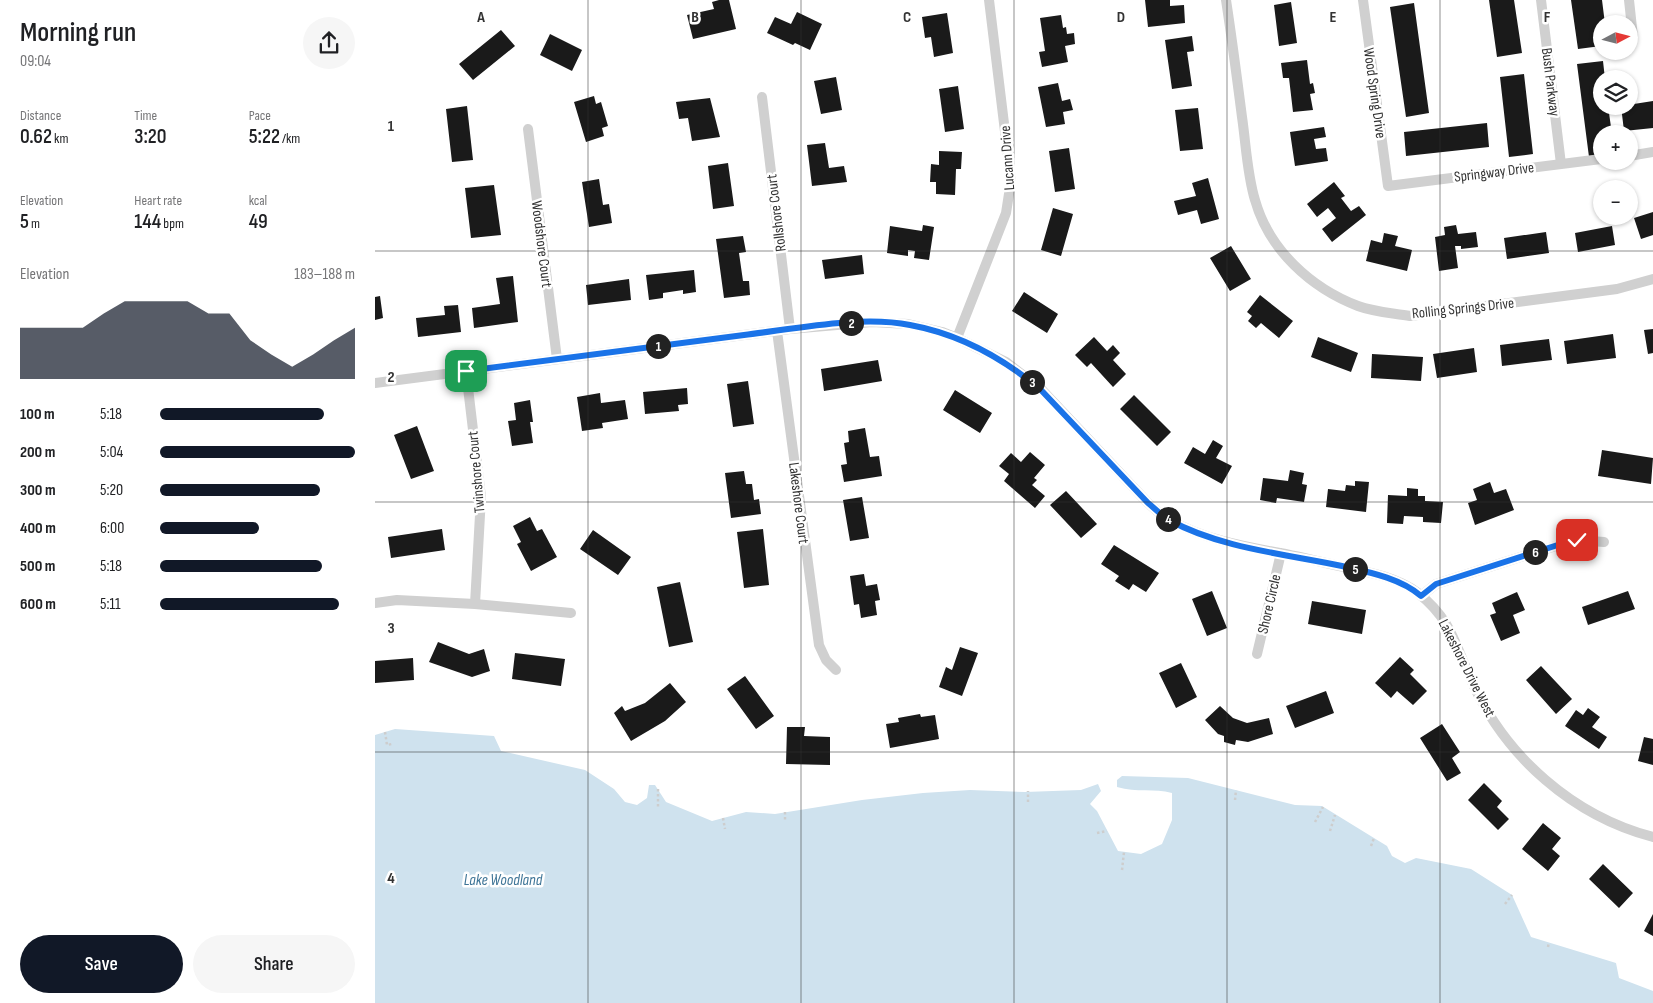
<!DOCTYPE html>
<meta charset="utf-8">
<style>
:root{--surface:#fff;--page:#f6f6f6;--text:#202124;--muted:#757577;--accent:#111827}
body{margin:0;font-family:"Sofia Sans Condensed",sans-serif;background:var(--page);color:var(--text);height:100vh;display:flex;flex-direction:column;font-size:19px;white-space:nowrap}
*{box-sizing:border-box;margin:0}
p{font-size:16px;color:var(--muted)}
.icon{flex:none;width:28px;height:28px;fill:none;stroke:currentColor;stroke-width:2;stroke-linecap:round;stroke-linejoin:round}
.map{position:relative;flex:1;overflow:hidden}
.drawer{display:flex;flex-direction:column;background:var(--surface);width:375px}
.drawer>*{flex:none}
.needle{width:32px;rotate:83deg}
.controls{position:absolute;left:1218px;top:15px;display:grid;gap:10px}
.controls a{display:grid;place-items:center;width:45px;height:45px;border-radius:50%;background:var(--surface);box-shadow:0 1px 4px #0004;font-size:25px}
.pin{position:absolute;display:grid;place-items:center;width:42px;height:42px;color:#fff;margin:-21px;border-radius:10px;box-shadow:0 2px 8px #0006}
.km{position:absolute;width:25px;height:25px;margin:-12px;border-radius:50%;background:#222;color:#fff;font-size:14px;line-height:25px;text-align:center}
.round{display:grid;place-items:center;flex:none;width:52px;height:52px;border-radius:26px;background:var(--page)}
.summary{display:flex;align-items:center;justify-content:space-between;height:85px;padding:0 20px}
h1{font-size:28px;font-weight:600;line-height:38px}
.stats{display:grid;grid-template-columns:repeat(3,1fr);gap:8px;height:85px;padding:5px 20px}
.stats div{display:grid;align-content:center}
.stats b{font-size:21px;font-weight:600}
.stats small{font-size:14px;font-weight:400}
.stats p{font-size:14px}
.chart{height:140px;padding:10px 20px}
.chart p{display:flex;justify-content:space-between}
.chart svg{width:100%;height:90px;margin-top:5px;fill:var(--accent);opacity:.7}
.button{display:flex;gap:10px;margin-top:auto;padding:10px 20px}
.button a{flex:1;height:58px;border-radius:30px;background:var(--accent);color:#fff;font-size:20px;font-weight:600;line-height:58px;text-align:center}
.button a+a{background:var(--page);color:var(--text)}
ul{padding:0 20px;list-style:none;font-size:16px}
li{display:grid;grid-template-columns:80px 60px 1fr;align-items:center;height:38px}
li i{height:12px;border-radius:6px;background:var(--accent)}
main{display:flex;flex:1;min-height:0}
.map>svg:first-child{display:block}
.water{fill:#cfe2ee}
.building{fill:#1a1a1a}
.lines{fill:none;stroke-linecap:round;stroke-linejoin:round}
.path{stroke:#cdcdcd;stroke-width:2.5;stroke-dasharray:2.5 2.5;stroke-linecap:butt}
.minor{stroke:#d0d0d0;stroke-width:10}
.route-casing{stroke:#fff;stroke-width:10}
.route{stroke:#1a73e8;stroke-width:6}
.grid{fill:none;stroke:#333;stroke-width:1;stroke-opacity:0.55}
.labels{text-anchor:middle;stroke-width:5;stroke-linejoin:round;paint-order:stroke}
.street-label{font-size:15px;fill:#333;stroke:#fff}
.water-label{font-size:16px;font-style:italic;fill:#3f7597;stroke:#fff}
.grid-label{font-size:16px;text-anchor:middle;font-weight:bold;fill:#333;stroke:#fff;stroke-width:5;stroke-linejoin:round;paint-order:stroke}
</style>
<main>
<section class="drawer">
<div class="summary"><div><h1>Morning run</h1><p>09:04</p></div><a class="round"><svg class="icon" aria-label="share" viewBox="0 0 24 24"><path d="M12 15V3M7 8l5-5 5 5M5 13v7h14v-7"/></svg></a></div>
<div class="stats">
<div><p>Distance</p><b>0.62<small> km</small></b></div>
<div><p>Time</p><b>3:20</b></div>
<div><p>Pace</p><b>5:22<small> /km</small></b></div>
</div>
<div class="stats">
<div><p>Elevation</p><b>5<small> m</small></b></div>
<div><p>Heart rate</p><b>144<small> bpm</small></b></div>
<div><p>kcal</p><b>49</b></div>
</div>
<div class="chart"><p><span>Elevation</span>183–188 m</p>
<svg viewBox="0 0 160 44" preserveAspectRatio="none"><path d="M0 44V19L10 19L20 19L30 19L40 12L50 6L60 6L70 6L80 6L90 12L100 12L110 25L120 32L130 38L140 32L150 25L160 19V44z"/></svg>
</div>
<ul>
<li><b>100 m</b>5:18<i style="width:84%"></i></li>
<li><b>200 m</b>5:04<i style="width:100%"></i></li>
<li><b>300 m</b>5:20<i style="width:82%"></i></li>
<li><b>400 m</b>6:00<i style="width:51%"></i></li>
<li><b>500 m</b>5:18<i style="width:83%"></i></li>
<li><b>600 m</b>5:11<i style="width:92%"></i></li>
</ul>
<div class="button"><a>Save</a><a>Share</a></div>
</section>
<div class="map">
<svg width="1278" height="1003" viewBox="0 0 1278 1003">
<rect width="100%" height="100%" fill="#fff"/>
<path class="water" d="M20 729 119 736 126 751 210 770 239 789 250 802 262 805 272 798 274 785H280L291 802 337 821 371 812 400 814 487 800 548 793 595 790 650 792 706 790 723 784 726 791 715 804 722 811 743 851 766 854 787 844 797 820V793C779 788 762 793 742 787V780L747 776 813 778 920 805 947 806 1012 846 1017 856 1030 863 1041 858 1096 869 1137 895 1156 937 1241 963 1244 978 1278 991V1003H0V735Z"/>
<path class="building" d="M344 0H354L361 29 318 39 312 15 339 9 337 2Z
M770 0H795V6L809 5 810 23 773 27Z
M1114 0H1139L1147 53 1122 57Z
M1196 0H1227L1230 24H1226V46L1203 49Z
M916 2 922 43 904 46 899 5Z
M1039 3 1054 113 1031 117 1015 7Z
M422 12 447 24 435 50 420 43 418 45 392 33 400 17 416 24Z
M572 13 578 53 559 57 556 37 550 38 547 17Z
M686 15 688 28 691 27 692 34 699 33 700 44 690 46 693 62 667 67 664 52 670 51 665 18Z
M126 30 140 46 98 80 84 64Z
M175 34 207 50 197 71 165 55Z
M817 36 819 51 812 52 817 86 797 89 790 40Z
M932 60 935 84 938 83 940 93 935 94 938 110 918 112 914 78H908L906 63Z
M1228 61 1230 79H1226V106H1233L1237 134H1226V156L1214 157 1202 64Z
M1149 74 1158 154 1134 157 1125 77Z
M461 77 467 110 446 114 439 81Z
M683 83 687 101 695 99 698 110 688 112 690 124 671 127 663 87Z
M583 86 589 129 570 132 564 89Z
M219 96 221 104 226 102 233 126 227 128 229 136 211 142 199 102Z
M335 98 345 137 317 141 313 118 304 119 301 102Z
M1278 101V128L1249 131 1246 106Z
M92 106 98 160 77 162 71 109Z
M823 108 828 149 805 151 800 110Z
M1112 123 1114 147 1031 156 1029 132Z
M949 127 951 137 939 139 941 149 951 148 953 161 920 166 915 132Z
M450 143 454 168 469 166 472 182 437 186 432 145Z
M694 148 700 189 680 192 674 151Z
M564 151 587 152 586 169H581L580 195 561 194V182H555L556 164 564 165Z
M353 163 359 206 338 209 333 166Z
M833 178 844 219 826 224 822 210 803 215 799 201 821 196 817 183Z
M224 179 228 205 234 204 237 223 214 227 207 182Z
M959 182 970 196 966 198 976 211 984 206 991 215 957 242 947 229 961 218 953 208 942 217 932 204Z
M119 185 126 235 96 238 90 188Z
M678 208 698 214 686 256 666 250Z
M1278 212V235L1266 239 1259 218Z
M548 225 559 227 554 260 539 258 540 251 533 250V256L512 253 515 226 547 231Z
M1081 225 1083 234 1101 232 1103 247 1086 249V246H1080L1083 268 1064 271 1060 237 1070 235 1069 227Z
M1237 226 1240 245 1203 252 1200 233Z
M1171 232 1174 253 1132 259 1129 238Z
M1009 233 1023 236 1020 246 1037 250 1032 271 991 261 996 240 1007 243Z
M368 236 371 252 364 253 368 281H374L375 295 349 298 341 239Z
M856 246 876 279 855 291 835 258Z
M487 255 489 274 450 279 447 260Z
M319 270 321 292 308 294V290L288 293V298L274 300 271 275Z
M138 276 143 322 99 328 97 308 125 304 121 278Z
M254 279 256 300 213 305 211 285Z
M649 292 683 314 672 333 637 311Z
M885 295 918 321 904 338 886 323 881 328 873 321 877 316 872 312Z
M5 296 8 318 0 320V297Z
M83 305 86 332 43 337 41 318 70 315 69 306Z
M1278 329V353L1273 354 1269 330Z
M1238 334 1241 358 1192 364 1189 341Z
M719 337 732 351 738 345 745 353 738 360 751 374 738 387 716 363 712 367 700 355Z
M943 337 983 353 976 372 936 357Z
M1174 339 1177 360 1127 366 1125 345Z
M1099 348 1102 372 1062 378 1058 354Z
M997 354 1048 357 1046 381 996 378Z
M503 360 507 381 449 391 446 369Z
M373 381 379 424 358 427 352 384Z
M312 388 313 404 303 405 304 411 270 414 268 392Z
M580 390 617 413 605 433 568 410Z
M225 393 226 403 250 400 253 419 227 423 228 428 207 431 202 397Z
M759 395 796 432 782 446 745 409Z
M155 400 158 422H155L158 443 137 446 133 421 141 420 139 403Z
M42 426 59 471 36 479 19 435Z
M490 428 495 457 504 456 507 476 469 482 466 465 472 464 469 443 474 442 473 431Z
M838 440 848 446 841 458 857 466 847 484 809 463 818 447 830 454Z
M1227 450 1278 458 1276 484 1223 476Z
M655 452 670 465 659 478 662 480 657 485 670 496 660 508 629 481 634 474 624 466 636 453 646 462Z
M915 470 929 473 927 484 932 485 929 502 902 498 901 503 885 500 888 478 913 481Z
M369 471 371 484H377L379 500 384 499 386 514 356 518 350 473Z
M980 481 994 482 991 512 951 507 953 489 970 491 971 485 980 486Z
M1115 482 1119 493 1131 489 1139 510 1100 525 1093 503 1102 500 1098 489Z
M1032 488 1043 489V496H1050V501L1068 502 1066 523 1048 522V517L1029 516 1028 524 1012 523 1013 495 1032 496Z
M691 491 722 524 706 538 675 505Z
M487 497 494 538 475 541 468 500Z
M155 517 162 531 167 529 182 557 156 571 142 544 146 542 138 526Z
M67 529 70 550 16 558 13 537Z
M388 529 394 585 369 588 362 532Z
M218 530 256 557 243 575 205 549Z
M739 545 784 573 771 592 758 584 754 590 740 581 744 576 726 564Z
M489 574 491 586 502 584 505 600 500 601 502 615 486 618 484 604 479 605 475 576Z
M305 582 318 642 294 647 282 587Z
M837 591 852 628 832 636 817 599Z
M1253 591 1260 609 1213 625 1207 607Z
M1142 592 1150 610 1138 615 1145 633 1126 641 1115 615 1121 613 1117 603Z
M937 601 991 610 987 634 933 624Z
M63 642 94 654 109 649 115 671 97 677 54 662Z
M585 647 603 653 587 696 564 687 571 667 577 670Z
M140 653 190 659 186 686 137 679Z
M1025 657 1039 670 1035 674 1052 691 1038 705 1022 691 1016 698 1000 683Z
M38 658 39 680 0 683V661Z
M806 663 822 697 801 708 784 673Z
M1166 666 1197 699 1181 714 1151 680Z
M370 676 399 716 381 729 352 689Z
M295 683 311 702 290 721 256 741 239 713 247 706 250 711 270 703Z
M951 691 959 713 920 728 911 706Z
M845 706 858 718 872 723 894 718 898 734 873 742 861 740 860 745 849 742V736L843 734 830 720Z
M1213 708 1225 717 1217 727 1232 737 1224 749 1190 726 1201 710 1208 715Z
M545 714 546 717 560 715 564 739 515 748 511 724 524 722 523 718Z
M1067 724 1085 752 1077 758 1086 773 1072 781 1045 738Z
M412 727H430L429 736 455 737V765L411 764Z
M1269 737 1278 739V765L1263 761Z
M1109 783 1127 801 1122 807 1134 819 1123 830 1093 800Z
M1168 823 1186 838 1177 849 1185 856 1173 871 1147 849Z
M1228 864 1258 893 1244 908 1214 879Z
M1278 914V936L1269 931Z"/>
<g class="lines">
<path class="path" d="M10 732 12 745 17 744
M283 789V807
M860 800 861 790
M653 802V791
M410 812V820
M348 818 350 829
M940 822 948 807
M955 831 960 815
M722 833 732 831
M996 846 999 838
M747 870 749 852
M1130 904 1137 895
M1173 947 1174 942"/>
<path class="minor" d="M851 0C857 39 862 78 867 117 871 144 872 174 880 200 894 250 936 288 983 306 999 312 1018 313 1035 316L1242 289 1278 279
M988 0 1013 186 1226 159
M1166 0 1186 164
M1254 0 1258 37
M387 97 415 329
M153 129 182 359
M1254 156 1278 152
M402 331 444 645 451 660 461 670
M582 338 631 213 636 181 614 0
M91 371 106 497 100 604
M0 383 415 329 497 322 533 324 567 332 582 338 631 362 666 389 773 503C779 508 786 515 793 519 828 539 866 546 905 553 926 557 947 562 968 567 993 572 1022 577 1043 593 1077 620 1080 645 1097 682 1131 757 1198 816 1278 837
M1046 596 1061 584 1193 542 1202 540 1229 542
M0 603 22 600 100 604 196 613
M882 654 906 553"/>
</g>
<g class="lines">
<g class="route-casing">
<path id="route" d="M91 371C183 359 276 347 369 335 419 329 486 315 535 325 584 334 628 358 666 390L773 503C779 508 786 515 794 520 845 548 910 554 967 566 993 572 1025 578 1046 596L1061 584 1192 542 1202 540"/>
</g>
<use href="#route" class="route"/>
</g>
<path class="grid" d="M213 0V1003M426 0V1003M639 0V1003M852 0V1003M1065 0V1003M0 251H1278M0 502H1278M0 752H1278"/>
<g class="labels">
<g class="street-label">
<text transform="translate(1176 82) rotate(83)" y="5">Bush Parkway</text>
<text transform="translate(1000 93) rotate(82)" y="5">Wood Spring Drive</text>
<text transform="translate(632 158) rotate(-94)" y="5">Lucann Drive</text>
<text transform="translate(1119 172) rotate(-7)" y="5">Springway Drive</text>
<text transform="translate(401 213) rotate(-97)" y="5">Rollshore Court</text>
<text transform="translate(167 244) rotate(83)" y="5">Woodshore Court</text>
<text transform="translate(1088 308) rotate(-6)" y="5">Rolling Springs Drive</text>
<text transform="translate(101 472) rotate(-95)" y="5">Twinshore Court</text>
<text transform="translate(424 503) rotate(83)" y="5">Lakeshore Court</text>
<text transform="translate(894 604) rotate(-77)" y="5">Shore Circle</text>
<text transform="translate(1092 668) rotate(63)" y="5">Lakeshore Drive West</text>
</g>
<g class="water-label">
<text x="128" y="885">Lake Woodland</text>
</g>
</g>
<g class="grid-label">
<text x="106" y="22">A</text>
<text x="320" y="22">B</text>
<text x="532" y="22">C</text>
<text x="746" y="22">D</text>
<text x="958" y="22">E</text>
<text x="1172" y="22">F</text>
<text x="16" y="131">1</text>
<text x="16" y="382">2</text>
<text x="16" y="633">3</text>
<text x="16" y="883">4</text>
</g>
</svg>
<div class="controls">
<a><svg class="needle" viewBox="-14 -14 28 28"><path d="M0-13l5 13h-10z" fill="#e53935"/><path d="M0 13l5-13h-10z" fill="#757577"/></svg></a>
<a><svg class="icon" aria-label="layers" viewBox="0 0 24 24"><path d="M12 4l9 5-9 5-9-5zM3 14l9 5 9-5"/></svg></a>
<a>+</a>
<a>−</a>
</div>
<div class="pin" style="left:91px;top:371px;background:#1e9e55"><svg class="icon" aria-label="arrive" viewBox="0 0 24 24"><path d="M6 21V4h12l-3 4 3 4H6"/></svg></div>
<div class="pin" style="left:1202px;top:540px;background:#d93025"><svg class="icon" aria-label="check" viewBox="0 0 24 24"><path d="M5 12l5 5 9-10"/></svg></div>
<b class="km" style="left:283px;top:346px">1</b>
<b class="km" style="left:476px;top:323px">2</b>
<b class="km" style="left:657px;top:382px">3</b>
<b class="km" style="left:793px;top:519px">4</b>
<b class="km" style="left:980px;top:569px">5</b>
<b class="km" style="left:1160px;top:552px">6</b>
</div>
</main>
